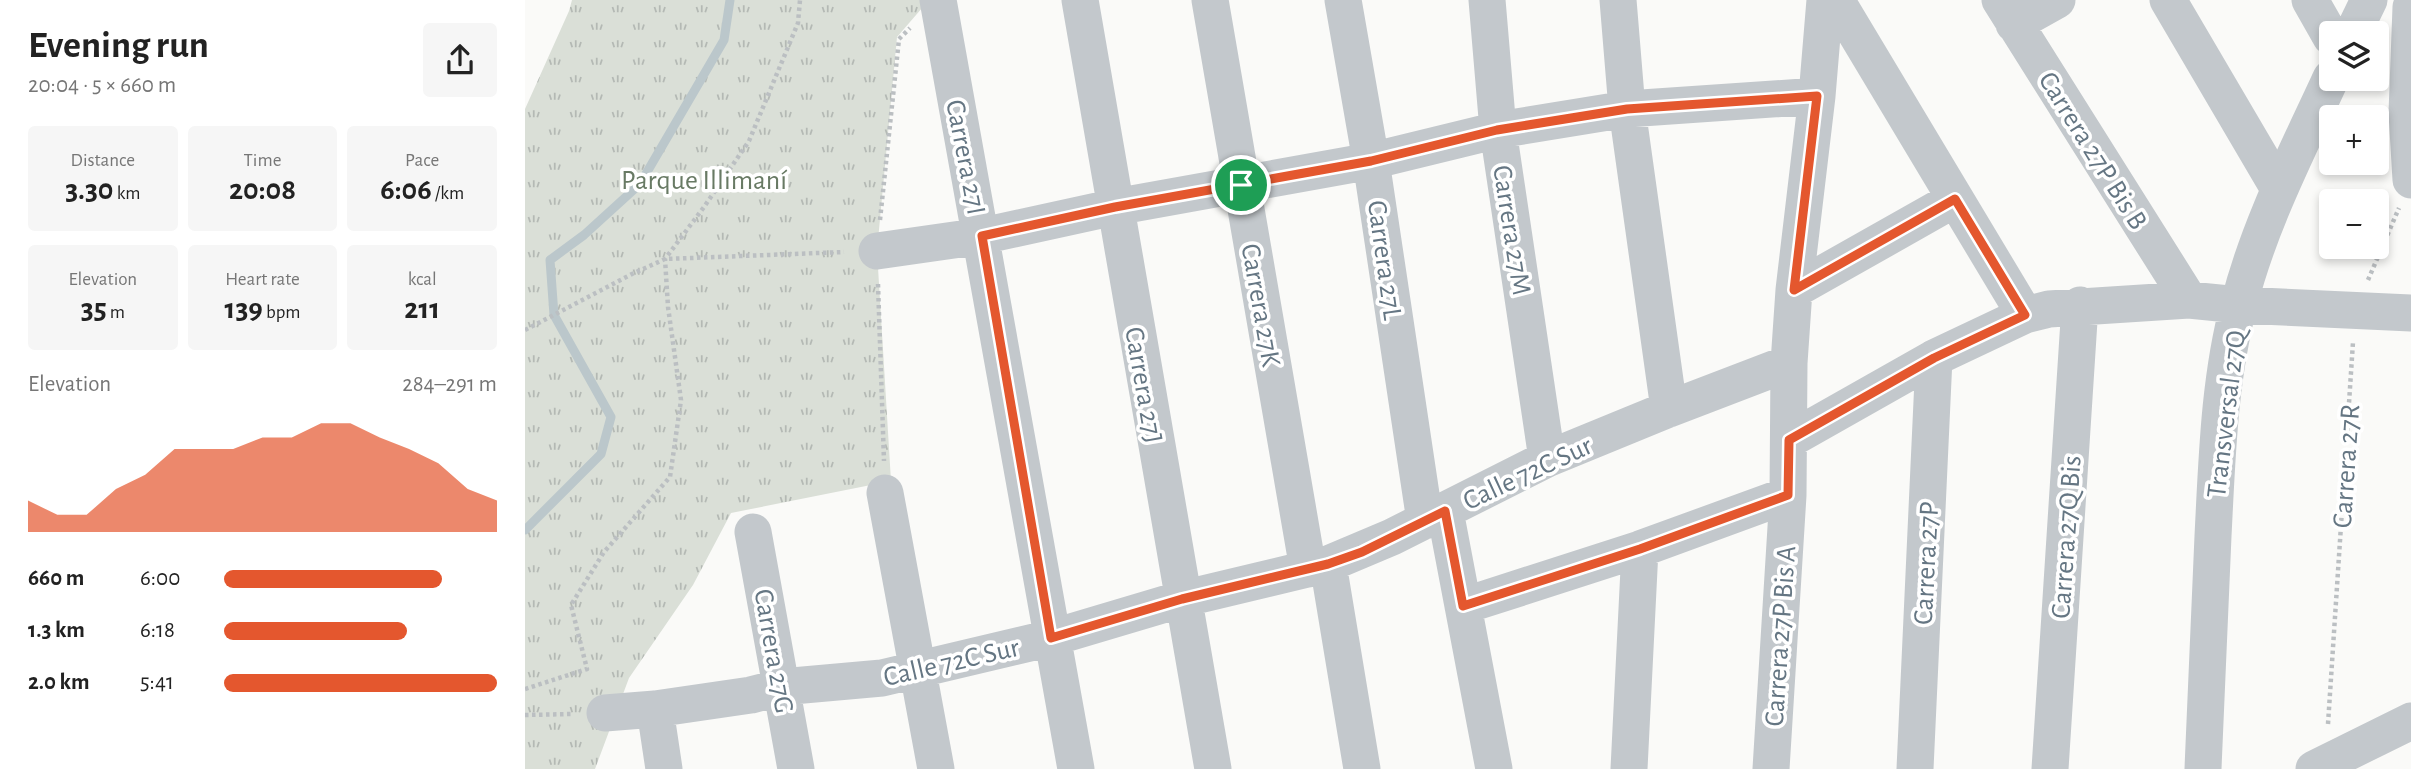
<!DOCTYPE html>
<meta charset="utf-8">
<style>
:root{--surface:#fff;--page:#f6f6f6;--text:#222;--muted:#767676;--accent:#e4572e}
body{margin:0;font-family:"Alegreya Sans",sans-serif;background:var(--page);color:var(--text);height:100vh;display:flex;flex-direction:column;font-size:26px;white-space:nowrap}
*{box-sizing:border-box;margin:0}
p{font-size:23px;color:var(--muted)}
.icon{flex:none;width:38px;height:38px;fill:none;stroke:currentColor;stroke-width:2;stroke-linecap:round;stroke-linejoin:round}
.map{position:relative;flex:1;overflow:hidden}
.sheet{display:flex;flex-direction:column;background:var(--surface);width:525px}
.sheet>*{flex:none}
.fabs{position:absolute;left:1794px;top:21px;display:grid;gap:14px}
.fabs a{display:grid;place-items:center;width:70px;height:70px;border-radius:7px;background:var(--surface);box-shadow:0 4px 10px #0003;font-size:35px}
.pin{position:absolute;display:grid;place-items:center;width:60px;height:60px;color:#fff;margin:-30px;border:4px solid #fff;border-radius:50%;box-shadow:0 2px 7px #0007}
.round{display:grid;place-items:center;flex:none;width:74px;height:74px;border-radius:7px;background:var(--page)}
.headline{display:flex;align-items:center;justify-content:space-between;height:119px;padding:0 28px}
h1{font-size:38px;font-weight:700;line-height:52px}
.metrics{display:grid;grid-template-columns:repeat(3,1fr);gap:10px;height:119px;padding:7px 28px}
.metrics div{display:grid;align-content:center;border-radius:7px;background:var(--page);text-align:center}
.metrics b{font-size:30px;font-weight:700}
.metrics small{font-size:19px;font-weight:400}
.metrics p{font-size:19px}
.chart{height:196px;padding:14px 28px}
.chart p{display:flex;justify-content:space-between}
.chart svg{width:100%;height:126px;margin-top:7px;fill:var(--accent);opacity:.7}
ul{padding:0 28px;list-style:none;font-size:23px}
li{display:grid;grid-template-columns:112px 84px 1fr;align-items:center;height:52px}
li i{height:18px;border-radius:9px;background:var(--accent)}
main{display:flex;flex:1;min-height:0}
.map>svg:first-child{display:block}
.park{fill:url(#park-tufts)}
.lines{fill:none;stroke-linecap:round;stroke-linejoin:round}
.stream{stroke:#bbc7cb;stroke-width:9}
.path{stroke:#bbbfc2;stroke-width:4.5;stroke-dasharray:3.5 3.5;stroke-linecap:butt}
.minor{stroke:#c3c8cc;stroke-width:37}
.route-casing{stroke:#fff;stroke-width:14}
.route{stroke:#e4572e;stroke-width:9}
.labels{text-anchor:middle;stroke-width:7;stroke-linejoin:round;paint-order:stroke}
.street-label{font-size:28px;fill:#657683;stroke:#fff}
.park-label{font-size:28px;fill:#687a64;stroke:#fff}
</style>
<main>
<section class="sheet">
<div class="headline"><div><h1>Evening run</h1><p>20:04 · 5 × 660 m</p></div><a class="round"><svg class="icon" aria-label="share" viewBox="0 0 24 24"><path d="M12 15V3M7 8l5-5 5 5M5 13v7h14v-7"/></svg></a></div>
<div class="metrics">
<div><p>Distance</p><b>3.30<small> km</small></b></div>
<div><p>Time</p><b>20:08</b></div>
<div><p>Pace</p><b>6:06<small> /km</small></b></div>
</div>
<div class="metrics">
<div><p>Elevation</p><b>35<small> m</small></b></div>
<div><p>Heart rate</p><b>139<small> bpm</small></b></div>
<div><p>kcal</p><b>211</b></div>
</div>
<div class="chart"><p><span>Elevation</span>284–291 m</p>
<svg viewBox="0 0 160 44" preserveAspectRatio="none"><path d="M0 44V33L10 38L20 38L30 29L40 24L50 15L60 15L70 15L80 11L90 11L100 6L110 6L120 11L130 15L140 20L150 29L160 33V44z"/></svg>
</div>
<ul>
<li><b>660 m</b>6:00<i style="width:80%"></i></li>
<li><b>1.3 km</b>6:18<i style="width:67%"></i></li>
<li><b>2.0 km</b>5:41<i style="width:100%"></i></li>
</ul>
</section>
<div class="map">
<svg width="1886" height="769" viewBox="0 0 1886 769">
<defs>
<pattern id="park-tufts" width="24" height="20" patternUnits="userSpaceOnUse" patternTransform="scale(1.75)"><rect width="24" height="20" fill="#dadfd7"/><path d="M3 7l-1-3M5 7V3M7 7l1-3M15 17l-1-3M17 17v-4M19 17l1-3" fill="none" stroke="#b4b9b4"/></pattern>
</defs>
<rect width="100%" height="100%" fill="#fafaf8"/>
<path class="park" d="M47 0H404L372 37 352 251 366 481 206 513 168 585 104 678 70 769H0V109L44 11Z"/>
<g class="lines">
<path class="stream" d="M0 530 76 454 86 417 29 315 25 260 59 235 115 184 199 40 205 0"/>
<path class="path" d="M355 220 374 39 385 28
M1843 280 1874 208
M353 284 359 461
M0 330 107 274 140 259 319 252
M0 689 62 669 46 605 79 552 145 477 156 400 143 307 140 259 179 207 224 141 273 23 275 0
M0 715 47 714
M1803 724 1828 342"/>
<path class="minor" d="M413 0 551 769
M555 0 688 769
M685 0 783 569
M818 0 846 161 900 521
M962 0 973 130 1022 459
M1093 0 1102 109 1144 409
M1311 0 1500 315
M1475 0 1664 300
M1643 0 1754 189
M1785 0 1806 37
M1886 7 1882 113 1886 180
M1489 24 1532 0
M1828 33 1844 0
M352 251 457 236 590 207 846 161 973 130 1102 109 1292 96
M1269 290 1430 199
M1264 440 1409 358 1500 315 1524 309 1664 300 1714 305 1886 313
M360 493 411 769
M920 511 969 769
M228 532 271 769
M803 564 837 769
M938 606 1115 549 1263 495
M130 709 139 769
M80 713 130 709 226 695 256 687 357 678 526 638 657 599 803 564 867 537 1022 459 1144 409 1264 363
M1104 769 1115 549
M1246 769 1263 495 1264 363 1269 290 1292 96 1300 0
M1390 769 1409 358
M1525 769 1555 305
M1678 769C1681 691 1685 613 1688 536 1692 458 1694 379 1714 304 1734 225 1772 152 1806 78
M1789 769 1886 721"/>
</g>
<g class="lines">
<g class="route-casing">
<path id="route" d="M1292 96 1269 290 1430 199 1500 315 1409 358 1264 440 1263 495 1115 549 938 606 920 511 837 552 803 564 657 599 526 638 457 236 590 207 846 161 972 130 1102 109Z"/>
</g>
<use href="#route" class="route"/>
</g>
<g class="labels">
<g class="street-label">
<text transform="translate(1569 150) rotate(58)" y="10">Carrera 27P Bis B</text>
<text transform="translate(442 157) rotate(79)" y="10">Carrera 27I</text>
<text transform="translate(988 230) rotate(81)" y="10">Carrera 27M</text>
<text transform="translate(861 260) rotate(82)" y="10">Carrera 27L</text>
<text transform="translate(737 305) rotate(80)" y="10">Carrera 27K</text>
<text transform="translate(620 385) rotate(80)" y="10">Carrera 27J</text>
<text transform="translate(1700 414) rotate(-83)" y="10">Transversal 27Q</text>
<text transform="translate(1820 466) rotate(-86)" y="10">Carrera 27R</text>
<text transform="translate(1002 472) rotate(-25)" y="10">Calle 72C Sur</text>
<text transform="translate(1540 537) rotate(-86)" y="10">Carrera 27Q Bis</text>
<text transform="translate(1400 563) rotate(-87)" y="10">Carrera 27P</text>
<text transform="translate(1254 636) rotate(-86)" y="10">Carrera 27P Bis A</text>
<text transform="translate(250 651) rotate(80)" y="10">Carrera 27G</text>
<text transform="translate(426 661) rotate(-13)" y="10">Calle 72C Sur</text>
</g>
<g class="park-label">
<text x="179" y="189">Parque Illimaní</text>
</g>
</g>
</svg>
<div class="fabs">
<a><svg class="icon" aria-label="layers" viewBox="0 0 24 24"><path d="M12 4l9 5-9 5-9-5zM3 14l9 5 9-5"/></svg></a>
<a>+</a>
<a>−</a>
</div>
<div class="pin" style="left:716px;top:185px;background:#1e9e55"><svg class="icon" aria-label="arrive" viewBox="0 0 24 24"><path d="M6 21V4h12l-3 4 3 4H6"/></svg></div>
</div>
</main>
